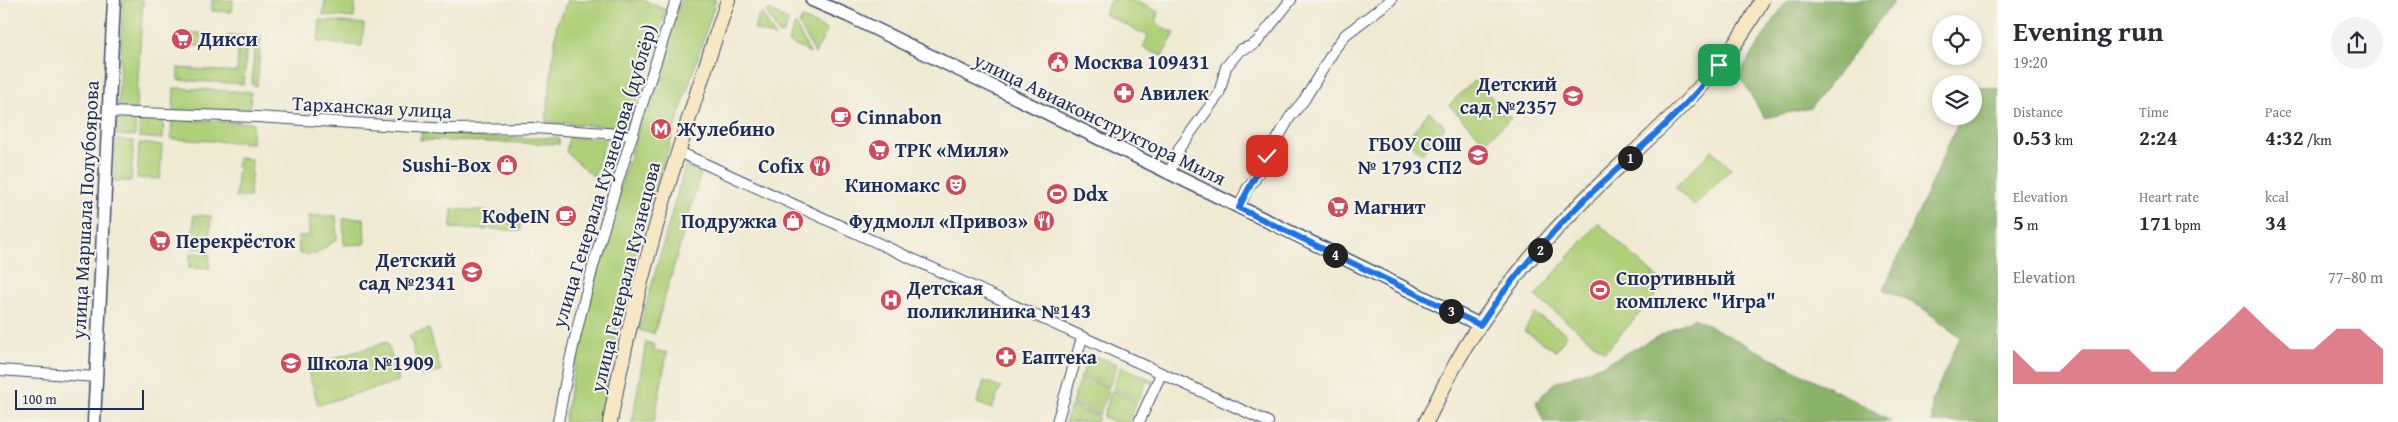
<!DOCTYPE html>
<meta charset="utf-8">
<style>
:root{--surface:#fff;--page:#f2f2f3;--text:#2b2b33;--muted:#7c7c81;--accent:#d1495b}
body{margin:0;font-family:"Gentium Book Plus",serif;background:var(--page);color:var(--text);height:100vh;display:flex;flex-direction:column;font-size:19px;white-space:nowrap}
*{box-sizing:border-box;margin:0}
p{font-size:16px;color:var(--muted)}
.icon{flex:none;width:28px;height:28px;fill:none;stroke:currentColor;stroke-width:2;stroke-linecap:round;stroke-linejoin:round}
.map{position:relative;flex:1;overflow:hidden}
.sheet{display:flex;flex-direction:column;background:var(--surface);width:400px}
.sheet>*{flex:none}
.controls{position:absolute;left:1932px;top:15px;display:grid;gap:10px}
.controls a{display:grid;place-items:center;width:50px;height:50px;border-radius:50%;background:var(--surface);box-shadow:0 2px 8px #0003;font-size:25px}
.scale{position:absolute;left:15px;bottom:12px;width:129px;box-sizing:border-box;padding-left:5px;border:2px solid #1b2f5e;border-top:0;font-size:14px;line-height:18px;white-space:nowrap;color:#1b2f5e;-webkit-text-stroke:4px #f7f3e8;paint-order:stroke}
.pin{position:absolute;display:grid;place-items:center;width:42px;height:42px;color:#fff;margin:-21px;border-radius:10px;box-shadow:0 2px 8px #0006}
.km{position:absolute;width:25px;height:25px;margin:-12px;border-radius:50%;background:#222;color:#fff;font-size:14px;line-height:25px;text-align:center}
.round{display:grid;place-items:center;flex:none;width:52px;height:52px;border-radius:26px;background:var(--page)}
.summary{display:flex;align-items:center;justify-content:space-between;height:85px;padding:0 15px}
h1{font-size:28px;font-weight:800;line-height:38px}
.figures{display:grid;grid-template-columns:repeat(3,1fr);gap:8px;height:85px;padding:5px 15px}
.figures div{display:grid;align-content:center}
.figures b{font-size:21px;font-weight:800}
.figures small{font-size:14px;font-weight:400}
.figures p{font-size:14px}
.chart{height:140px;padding:10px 15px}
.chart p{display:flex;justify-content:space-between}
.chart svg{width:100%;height:90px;margin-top:5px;fill:var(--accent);opacity:.7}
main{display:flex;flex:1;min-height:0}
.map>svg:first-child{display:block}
.green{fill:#afd079;stroke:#65806c}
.forest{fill:#8bb269;stroke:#537064}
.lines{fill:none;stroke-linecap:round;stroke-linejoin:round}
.minor-casing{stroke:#3b4b70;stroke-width:12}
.tertiary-casing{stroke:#3b4b70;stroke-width:15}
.secondary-casing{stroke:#3b4b70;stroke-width:16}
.minor{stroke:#fff;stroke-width:10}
.tertiary{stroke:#fff;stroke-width:12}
.secondary{stroke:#f7e8c3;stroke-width:14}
.route-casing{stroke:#fff;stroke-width:10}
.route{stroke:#1a73e8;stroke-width:6}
.labels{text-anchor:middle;stroke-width:4;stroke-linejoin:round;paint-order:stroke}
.poi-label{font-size:20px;font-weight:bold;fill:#1b2f5e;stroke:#f7f3e8;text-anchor:start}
.street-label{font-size:20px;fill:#1b2f5e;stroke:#f7f3e8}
</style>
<main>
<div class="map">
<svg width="1998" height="422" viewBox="0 0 1998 422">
<rect width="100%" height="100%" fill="#f7f3e8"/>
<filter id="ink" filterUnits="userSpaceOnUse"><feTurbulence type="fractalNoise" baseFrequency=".02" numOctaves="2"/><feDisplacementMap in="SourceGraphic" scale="10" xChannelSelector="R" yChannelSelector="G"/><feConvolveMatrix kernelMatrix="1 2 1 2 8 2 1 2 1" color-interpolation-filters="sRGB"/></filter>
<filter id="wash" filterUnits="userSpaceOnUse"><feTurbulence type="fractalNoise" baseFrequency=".0096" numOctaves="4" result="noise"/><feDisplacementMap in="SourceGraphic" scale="20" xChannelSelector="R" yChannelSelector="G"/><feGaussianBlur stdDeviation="1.12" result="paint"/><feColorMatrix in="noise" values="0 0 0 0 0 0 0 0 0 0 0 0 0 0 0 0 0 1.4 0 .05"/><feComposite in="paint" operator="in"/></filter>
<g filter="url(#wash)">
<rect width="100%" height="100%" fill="#f0ead3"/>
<path class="green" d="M123 0H143L136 110 118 108Z
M212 0H233L232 12 212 11Z
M325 0 355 1 354 18 323 15Z
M568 0H643L666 10 627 128 546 122 557 23Z
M681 0H716L646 218 619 319 600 422H564C590 278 633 138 681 0Z
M1111 0H1134L1158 12 1156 21 1160 26 1175 33 1162 56 1143 48 1148 36 1104 14Z
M770 10 789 21 783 33 779 34 766 11Z
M762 13 775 37 754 29 758 16Z
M802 18 827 30 815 54 799 24Z
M320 20 364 24 362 46 318 42Z
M795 24 810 53 788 42Z
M189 33H201L200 46H188Z
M228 35 247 36 244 84 178 80V68L237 72 238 46 227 45Z
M255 36H261L257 86 252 85Z
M1475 80 1511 118 1485 142 1449 105Z
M174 88 251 92 250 114 173 111Z
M1429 112 1445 126 1422 154 1406 140Z
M117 116 136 117 135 136 116 135Z
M140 117 164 119 163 139 139 137Z
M172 119 253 123 252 143 171 139Z
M422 132 491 138H558L560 144 420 140Z
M569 137 606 138 594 177 566 152Z
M116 140 134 141 131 181H114Z
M139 143 162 145 160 179 137 178Z
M1712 150 1731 169 1694 206 1675 187Z
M238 158 252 159 250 197H236Z
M685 166 701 173 654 334 639 330Z
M452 209 488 211 487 230 451 228Z
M491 212 521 214 520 231 490 229Z
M194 215 211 216 209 249 192 248Z
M309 216H336L337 239 316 254H299L298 236H309Z
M364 218 365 244 344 245 343 219Z
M1598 223 1665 285 1605 352 1535 296Z
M190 253 210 254 209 269 189 268Z
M1535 314 1567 334 1556 351 1524 331Z
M429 329 441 371 422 376 409 335Z
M387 342 399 381 318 405 307 367Z
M646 342 655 345 654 350 667 353 654 422H632Z
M1092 355 1117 364 1109 387 1082 374 1088 358Z
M1121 366 1154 381 1153 384 1147 381 1138 400 1113 388Z
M1081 376 1109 389 1099 415 1072 404Z
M984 381 1001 387 992 409 977 403Z
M1112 390 1137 402 1128 422H1115L1103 417Z
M1071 406 1099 417 1097 422H1065Z"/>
<path class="forest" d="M1787 0H1895L1811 108 1764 118 1739 74Z
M1975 86 1998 89V422H1932V401L1960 337 1921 307 1884 289 1961 116H1974Z
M1694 318 1871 409 1891 422H1544L1536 402 1554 383 1605 364Z"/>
</g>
<g filter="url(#ink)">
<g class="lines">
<g class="minor-casing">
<path id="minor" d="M108 112 257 117 447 129 535 128 633 135
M677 151 1268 422
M1169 174 1180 147 1219 94 1226 67 1240 50 1251 46 1257 42 1291 0
M1239 208 1247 189 1253 182 1290 117 1304 100 1336 47 1345 35 1391 0
M0 370 96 377
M558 422C583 277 631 139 676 0
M1057 422 1082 338
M1139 422 1161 374"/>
</g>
<g class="tertiary-casing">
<path id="tertiary" d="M812 0 849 16 1480 325
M94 422 114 0"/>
</g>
<g class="secondary-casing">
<path id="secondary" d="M610 422C636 277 681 139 728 0
M1426 422C1437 401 1447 379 1459 358 1491 302 1541 243 1586 198 1650 135 1720 81 1762 0"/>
</g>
<use href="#minor" class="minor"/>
<use href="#tertiary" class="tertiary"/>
<use href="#secondary" class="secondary"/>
</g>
</g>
<g class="lines" filter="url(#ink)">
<g class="route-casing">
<path id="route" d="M1267 156C1257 174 1247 190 1239 208L1480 325C1508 283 1551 232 1587 197 1632 154 1681 115 1719 65"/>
</g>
<use href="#route" class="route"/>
</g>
<defs>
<g id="supermarket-disc" transform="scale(1.125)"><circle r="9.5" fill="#d1495b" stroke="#f7f3e8"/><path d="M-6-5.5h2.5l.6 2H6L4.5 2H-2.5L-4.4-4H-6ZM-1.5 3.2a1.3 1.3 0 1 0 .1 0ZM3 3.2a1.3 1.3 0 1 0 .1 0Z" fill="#fff"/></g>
<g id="civic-disc" transform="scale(1.125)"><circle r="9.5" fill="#d1495b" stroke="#f7f3e8"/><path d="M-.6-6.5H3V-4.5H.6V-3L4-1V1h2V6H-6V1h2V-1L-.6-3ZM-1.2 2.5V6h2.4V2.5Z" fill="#fff"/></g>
<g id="pharmacy-disc" transform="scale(1.125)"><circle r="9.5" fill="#d1495b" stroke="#f7f3e8"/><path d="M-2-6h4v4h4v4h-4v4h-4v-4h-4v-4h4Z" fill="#fff"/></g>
<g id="school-disc" transform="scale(1.125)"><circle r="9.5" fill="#d1495b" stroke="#f7f3e8"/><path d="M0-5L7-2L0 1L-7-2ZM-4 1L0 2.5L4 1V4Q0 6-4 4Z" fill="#fff"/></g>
<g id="cafe-disc" transform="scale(1.125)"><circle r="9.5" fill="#d1495b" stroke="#f7f3e8"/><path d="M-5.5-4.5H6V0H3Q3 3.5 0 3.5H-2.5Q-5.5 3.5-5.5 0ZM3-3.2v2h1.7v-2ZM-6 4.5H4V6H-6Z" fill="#fff"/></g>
<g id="metro-disc" transform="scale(1.125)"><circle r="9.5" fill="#d1495b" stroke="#f7f3e8"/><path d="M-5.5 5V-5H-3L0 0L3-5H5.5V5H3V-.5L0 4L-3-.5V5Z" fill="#fff"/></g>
<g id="shop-disc" transform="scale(1.125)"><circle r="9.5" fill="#d1495b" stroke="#f7f3e8"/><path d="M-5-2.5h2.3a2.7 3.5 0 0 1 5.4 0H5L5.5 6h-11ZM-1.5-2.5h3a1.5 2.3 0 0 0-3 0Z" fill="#fff"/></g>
<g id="restaurant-disc" transform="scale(1.125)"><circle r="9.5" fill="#d1495b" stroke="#f7f3e8"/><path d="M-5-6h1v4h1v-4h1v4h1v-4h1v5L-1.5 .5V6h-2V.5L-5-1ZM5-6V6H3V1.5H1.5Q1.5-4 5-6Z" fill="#fff"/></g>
<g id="theatre-disc" transform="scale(1.125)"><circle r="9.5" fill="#d1495b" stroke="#f7f3e8"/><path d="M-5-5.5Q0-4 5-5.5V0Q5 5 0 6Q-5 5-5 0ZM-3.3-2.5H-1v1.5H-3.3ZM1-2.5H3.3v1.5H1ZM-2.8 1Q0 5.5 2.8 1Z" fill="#fff"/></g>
<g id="stadium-disc" transform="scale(1.125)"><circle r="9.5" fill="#d1495b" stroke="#f7f3e8"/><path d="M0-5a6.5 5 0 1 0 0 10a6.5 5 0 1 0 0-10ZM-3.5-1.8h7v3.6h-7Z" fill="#fff"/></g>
<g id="hospital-disc" transform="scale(1.125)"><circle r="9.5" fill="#d1495b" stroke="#f7f3e8"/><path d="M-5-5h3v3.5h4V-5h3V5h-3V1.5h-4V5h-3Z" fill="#fff"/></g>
</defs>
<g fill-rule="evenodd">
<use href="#supermarket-disc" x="182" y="39"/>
<use href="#civic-disc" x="1058" y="62"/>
<use href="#pharmacy-disc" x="1124" y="93"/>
<use href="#school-disc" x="1573" y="96"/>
<use href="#cafe-disc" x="841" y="117"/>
<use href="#metro-disc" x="661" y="129"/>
<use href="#supermarket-disc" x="879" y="150"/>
<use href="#school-disc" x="1478" y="155"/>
<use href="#shop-disc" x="507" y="165"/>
<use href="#restaurant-disc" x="820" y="166"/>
<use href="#theatre-disc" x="956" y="185"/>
<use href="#stadium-disc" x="1057" y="194"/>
<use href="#supermarket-disc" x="1338" y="207"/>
<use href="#cafe-disc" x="566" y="216"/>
<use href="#shop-disc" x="793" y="221"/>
<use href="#restaurant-disc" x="1044" y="221"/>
<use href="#supermarket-disc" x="160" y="241"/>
<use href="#school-disc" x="472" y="272"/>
<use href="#stadium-disc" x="1600" y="290"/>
<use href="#hospital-disc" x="891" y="300"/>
<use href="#pharmacy-disc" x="1006" y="357"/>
<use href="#school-disc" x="291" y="363"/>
</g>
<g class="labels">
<g class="poi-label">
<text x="198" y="46">Дикси</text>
<text x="1074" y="69">Москва 109431</text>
<text x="1557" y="91" text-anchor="end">Детский<tspan x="1557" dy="23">сад №2357</tspan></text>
<text x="1140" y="100">Авилек</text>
<text x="857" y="124">Cinnabon</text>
<text x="677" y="136">Жулебино</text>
<text x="1462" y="151" text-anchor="end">ГБОУ СОШ<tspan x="1462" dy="23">№ 1793 СП2</tspan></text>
<text x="895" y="157">ТРК «Миля»</text>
<text x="491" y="172" text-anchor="end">Sushi-Box</text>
<text x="804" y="173" text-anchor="end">Cofix</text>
<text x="940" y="192" text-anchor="end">Киномакс</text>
<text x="1073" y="201">Ddx</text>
<text x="1354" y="214">Магнит</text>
<text x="550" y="223" text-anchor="end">КофеIN</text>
<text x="777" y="228" text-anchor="end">Подружка</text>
<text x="1028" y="228" text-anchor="end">Фудмолл «Привоз»</text>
<text x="176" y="248">Перекрёсток</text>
<text x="456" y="267" text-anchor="end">Детский<tspan x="456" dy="23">сад №2341</tspan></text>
<text x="1616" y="285">Спортивный<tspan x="1616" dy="23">комплекс "Игра"</tspan></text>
<text x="907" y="295">Детская<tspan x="907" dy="23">поликлиника №143</tspan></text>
<text x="1022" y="364">Еаптека</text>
<text x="307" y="370">Школа №1909</text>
</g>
<g class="street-label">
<text transform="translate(372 107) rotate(3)" y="7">Тарханская улица</text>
<text transform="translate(1100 119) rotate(26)" y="7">улица Авиаконструктора Миля</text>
<text transform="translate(604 176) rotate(-73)" y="7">улица Генерала Кузнецова (дублёр)</text>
<text transform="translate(85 210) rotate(-87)" y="7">улица Маршала Полубоярова</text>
<text transform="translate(625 277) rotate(-76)" y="7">улица Генерала Кузнецова</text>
</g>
</g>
</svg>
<div class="controls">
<a><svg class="icon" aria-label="locate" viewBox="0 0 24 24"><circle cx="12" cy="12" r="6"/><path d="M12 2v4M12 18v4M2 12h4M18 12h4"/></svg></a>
<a><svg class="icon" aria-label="layers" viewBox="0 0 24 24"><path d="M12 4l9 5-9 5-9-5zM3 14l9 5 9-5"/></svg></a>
</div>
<div class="scale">100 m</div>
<div class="pin" style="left:1719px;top:65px;background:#1e9e55"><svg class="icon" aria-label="arrive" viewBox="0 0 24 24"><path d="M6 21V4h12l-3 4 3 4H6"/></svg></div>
<div class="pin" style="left:1267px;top:156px;background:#d93025"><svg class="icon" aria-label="check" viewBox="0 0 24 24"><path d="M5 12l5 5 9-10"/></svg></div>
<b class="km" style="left:1630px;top:158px">1</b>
<b class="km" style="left:1540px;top:250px">2</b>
<b class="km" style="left:1451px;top:311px">3</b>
<b class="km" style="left:1335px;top:255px">4</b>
</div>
<section class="sheet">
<div class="summary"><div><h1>Evening run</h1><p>19:20</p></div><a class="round"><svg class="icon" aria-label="share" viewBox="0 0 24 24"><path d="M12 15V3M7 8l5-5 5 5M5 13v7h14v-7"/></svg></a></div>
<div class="figures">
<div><p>Distance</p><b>0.53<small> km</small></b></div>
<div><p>Time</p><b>2:24</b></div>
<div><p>Pace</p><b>4:32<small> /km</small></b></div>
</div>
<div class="figures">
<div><p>Elevation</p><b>5<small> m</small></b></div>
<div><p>Heart rate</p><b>171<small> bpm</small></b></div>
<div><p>kcal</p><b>34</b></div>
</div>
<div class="chart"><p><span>Elevation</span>77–80 m</p>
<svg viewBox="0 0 160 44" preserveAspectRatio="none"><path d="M0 44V27L10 38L20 38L30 27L40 27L50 27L60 38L70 38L80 27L90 17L100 6L110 17L120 27L130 27L140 17L150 17L160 27V44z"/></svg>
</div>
</section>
</main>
